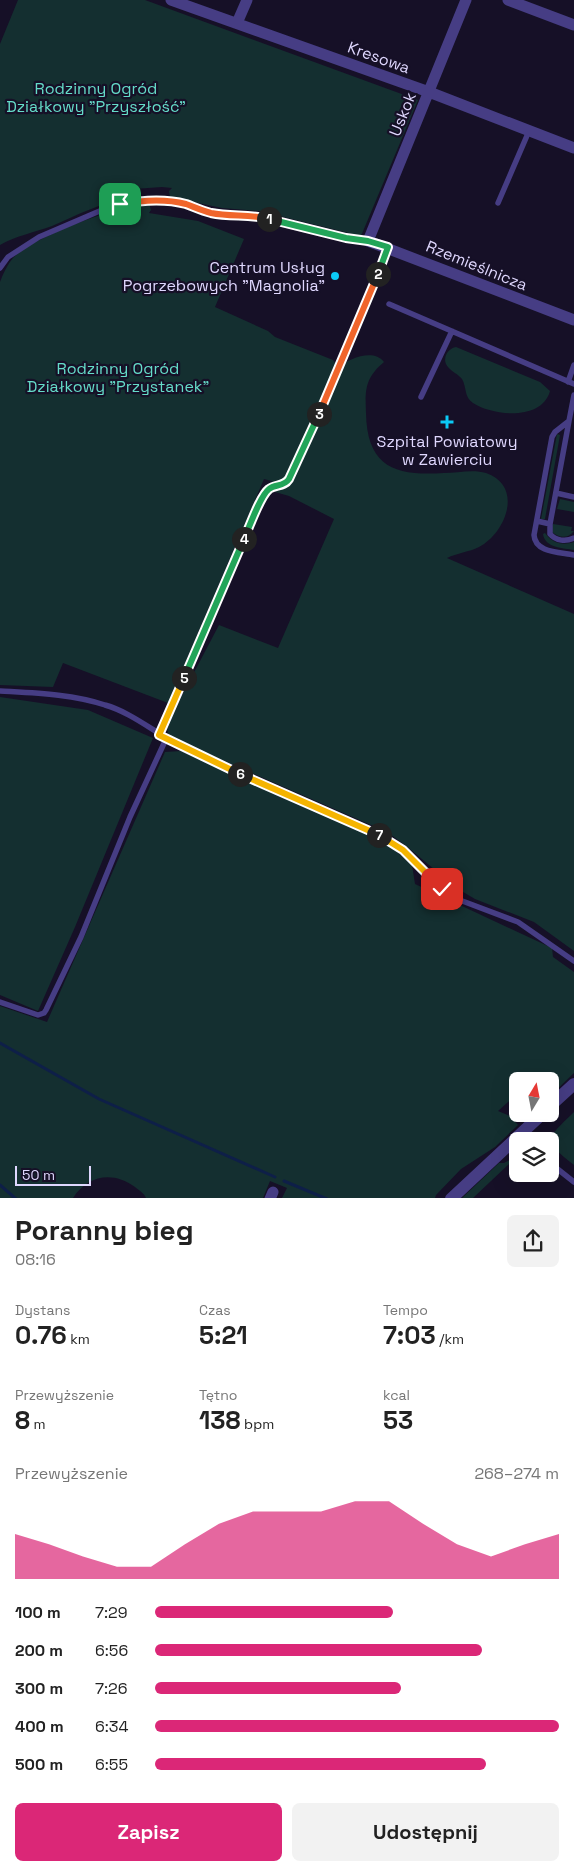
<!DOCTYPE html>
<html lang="pl">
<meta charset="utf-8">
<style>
:root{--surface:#fff;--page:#f2f2f2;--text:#222;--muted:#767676;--accent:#db2777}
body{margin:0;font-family:"Space Grotesk",sans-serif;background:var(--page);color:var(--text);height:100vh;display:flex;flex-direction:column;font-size:19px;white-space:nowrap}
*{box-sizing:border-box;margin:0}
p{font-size:16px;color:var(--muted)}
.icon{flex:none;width:28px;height:28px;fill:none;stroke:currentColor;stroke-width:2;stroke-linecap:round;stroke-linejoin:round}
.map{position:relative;height:1198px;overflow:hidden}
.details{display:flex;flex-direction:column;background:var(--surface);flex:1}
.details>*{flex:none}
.needle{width:32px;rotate:10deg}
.controls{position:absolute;left:509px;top:1072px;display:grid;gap:10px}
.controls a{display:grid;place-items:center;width:50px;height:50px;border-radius:8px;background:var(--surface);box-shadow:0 5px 20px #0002;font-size:25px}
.scale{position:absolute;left:15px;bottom:12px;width:76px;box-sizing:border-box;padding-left:5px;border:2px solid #dfd7fe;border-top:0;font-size:14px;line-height:18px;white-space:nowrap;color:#dfd7fe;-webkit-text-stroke:4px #161027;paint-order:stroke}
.pin{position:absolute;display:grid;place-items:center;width:42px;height:42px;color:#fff;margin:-21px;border-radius:10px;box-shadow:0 2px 8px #0006}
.km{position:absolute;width:25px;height:25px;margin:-12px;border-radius:50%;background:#222;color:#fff;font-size:14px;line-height:25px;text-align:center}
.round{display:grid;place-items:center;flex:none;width:52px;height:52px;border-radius:8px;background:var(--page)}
.headline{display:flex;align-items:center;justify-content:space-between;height:85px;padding:0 15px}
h1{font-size:28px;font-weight:600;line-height:38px}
.figures{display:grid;grid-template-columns:repeat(3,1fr);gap:8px;height:85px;padding:5px 15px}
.figures div{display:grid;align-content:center}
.figures b{font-size:25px;font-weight:600}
.figures small{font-size:14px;font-weight:400}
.figures p{font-size:14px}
.chart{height:140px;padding:10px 15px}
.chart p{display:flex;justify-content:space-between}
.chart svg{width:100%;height:90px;margin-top:5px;fill:var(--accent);opacity:.7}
.action{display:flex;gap:10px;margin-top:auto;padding:10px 15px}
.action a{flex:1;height:58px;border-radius:8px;background:var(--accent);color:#fff;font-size:20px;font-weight:600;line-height:58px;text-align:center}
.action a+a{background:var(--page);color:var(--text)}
ul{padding:0 15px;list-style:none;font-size:16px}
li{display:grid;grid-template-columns:80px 60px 1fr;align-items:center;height:38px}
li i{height:12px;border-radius:6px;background:var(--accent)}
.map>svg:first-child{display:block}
.green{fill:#142f30}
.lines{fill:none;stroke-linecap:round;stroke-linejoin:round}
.stream{stroke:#0e1f48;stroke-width:3}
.service{stroke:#463d84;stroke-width:5.5}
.minor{stroke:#463d84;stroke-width:11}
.tertiary{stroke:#463d84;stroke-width:12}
.split-1-casing{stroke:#fff;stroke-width:10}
.split-2-casing{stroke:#fff;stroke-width:10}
.split-3-casing{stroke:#fff;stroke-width:10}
.split-4-casing{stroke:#fff;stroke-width:10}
.split-5-casing{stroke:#fff;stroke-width:10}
.split-6-casing{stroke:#fff;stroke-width:10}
.split-7-casing{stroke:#fff;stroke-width:10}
.split-8-casing{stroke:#fff;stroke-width:10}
.split-1{stroke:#f0652b;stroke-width:6}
.split-2{stroke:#22a559;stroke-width:6}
.split-3{stroke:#f0652b;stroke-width:6}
.split-4{stroke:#22a559;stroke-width:6}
.split-5{stroke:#22a559;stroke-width:6}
.split-6{stroke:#f5b400;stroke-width:6}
.split-7{stroke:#f5b400;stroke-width:6}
.split-8{stroke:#f5b400;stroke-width:6}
.poi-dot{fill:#0bcaf6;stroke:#161027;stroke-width:2}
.labels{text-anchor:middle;stroke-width:4.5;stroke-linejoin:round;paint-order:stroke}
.street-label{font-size:16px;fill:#dfd7fe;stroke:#161027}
.park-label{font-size:16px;fill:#65dcc9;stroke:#161027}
.poi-label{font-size:16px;fill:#dfd7fe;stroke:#161027;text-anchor:end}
</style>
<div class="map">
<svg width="574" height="1199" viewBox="0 0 574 1199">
<rect width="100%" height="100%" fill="#161027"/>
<path class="green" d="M18 0H145L418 100 361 236 259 211 222 208 170 197 169 191 172 188 162 187 134 189 130 198C101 202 78 215 52 226 35 232 16 236 0 245V44Z
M149 203 151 210 149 213 198 221 244 239 215 307 268 331 275 337 333 360 338 367C349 359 373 348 384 362 365 378 365 390 366 413 367 468 396 476 444 473 457 473 473 469 486 473 524 486 506 533 479 547 469 552 457 553 447 558L574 614V951L534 922 475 899 458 889 405 845 387 832 176 740 168 734 167 727 180 699 219 625 278 648 334 519 289 496 275 492 271 486 272 481 264 479 168 703 63 663 53 687 0 685V282C3 274 7 265 13 258 34 236 118 206 149 203Z
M456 347 540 382 550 391C542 421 493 416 473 403 464 397 467 388 462 379 458 374 452 372 448 367 441 359 448 348 456 347Z
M557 434 560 435 545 519H541Z
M560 499 574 502V512L557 509Z
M553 524 572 527 571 531H574C568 539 559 538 552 532V525Z
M545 533C552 543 562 546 574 542V550C563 548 545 548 543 534Z
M0 697 88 710 153 738 75 927 38 1011 0 995Z
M181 751 388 844 412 865 415 884 552 948 553 957 574 972V1073L550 1096V1081H518L517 1094 498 1111 510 1116 518 1125 495 1147 461 1169 436 1195 435 1198H282L287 1188 270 1181 263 1198H146C144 1193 140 1191 135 1187 113 1171 88 1175 73 1198L0 1199V1006L47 1022 165 752Z
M574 1112V1165C542 1140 546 1139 574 1112Z
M513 1158H517V1164H509L473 1198 461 1199 499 1163H504Z"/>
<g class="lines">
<path class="stream" d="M0 1043 99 1099 275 1177
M284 1181 327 1199
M0 1185 16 1199"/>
<path class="service" d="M498 203 529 131
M0 268 8 257 39 237 102 210 140 200 174 202 184 204 210 213 249 215 266 218 345 238 368 241
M389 304 574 384
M568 382 574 365
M574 395 569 421 555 432 552 437 534 535C535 553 560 552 574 555
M421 397 452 331
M556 493 574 497
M537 521 550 524 569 421
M550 524V534C556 541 566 542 574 538
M0 691C35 693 72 694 105 705 133 713 156 734 182 746 248 778 316 805 382 836L403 850 442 889 457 899 518 922 574 961
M159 735 264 495 269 488 287 482 294 471 351 340 388 247
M0 1002 38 1015 44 1013 46 1010 81 937 130 817 166 739
M550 1163 574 1182"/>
<path class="minor" d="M171 0 429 92 574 148
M466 0 368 241 574 320
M508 0 574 25
M237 23 247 0
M270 1199 273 1192"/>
<path class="tertiary" d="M550 1106 574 1084
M451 1199 542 1114"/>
</g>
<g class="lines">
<g class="split-1-casing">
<path id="split-1" d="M120 204C142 200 164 198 186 204 194 207 203 211 211 213 231 217 250 214 269 219"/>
</g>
<g class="split-2-casing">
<path id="split-2" d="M269 219 346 238 368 241 388 247 378 274"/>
</g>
<g class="split-3-casing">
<path id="split-3" d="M319 414 378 274"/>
</g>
<g class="split-4-casing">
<path id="split-4" d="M244 539C249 528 260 496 269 489 275 484 284 487 289 479L319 414"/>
</g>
<g class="split-5-casing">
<path id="split-5" d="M184 678 244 539"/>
</g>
<g class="split-6-casing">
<path id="split-6" d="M184 678 159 735 240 774"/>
</g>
<g class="split-7-casing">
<path id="split-7" d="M240 774 379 835"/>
</g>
<g class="split-8-casing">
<path id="split-8" d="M379 835 403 850 442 889"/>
</g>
<use href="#split-1" class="split-1"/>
<use href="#split-2" class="split-2"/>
<use href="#split-3" class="split-3"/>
<use href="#split-4" class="split-4"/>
<use href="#split-5" class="split-5"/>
<use href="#split-6" class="split-6"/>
<use href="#split-7" class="split-7"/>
<use href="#split-8" class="split-8"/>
</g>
<g class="poi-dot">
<circle cx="335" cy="276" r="5"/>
<path d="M444.5 414.5h5v5h5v5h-5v5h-5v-5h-5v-5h5z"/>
</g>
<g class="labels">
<g class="street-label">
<text transform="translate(379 57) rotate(20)" y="6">Kresowa</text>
<text transform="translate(402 114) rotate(-68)" y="6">Uskok</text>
<text transform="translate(477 265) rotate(22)" y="6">Rzemieślnicza</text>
</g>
<g class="park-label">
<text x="96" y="94">Rodzinny Ogród<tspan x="96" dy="18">Działkowy "Przyszłość"</tspan></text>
<text x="118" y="374">Rodzinny Ogród<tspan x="118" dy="18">Działkowy "Przystanek"</tspan></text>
</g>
<g class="poi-label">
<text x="325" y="273">Centrum Usług<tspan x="325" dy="18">Pogrzebowych "Magnolia"</tspan></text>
<text x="447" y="447" text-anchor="middle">Szpital Powiatowy<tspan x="447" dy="18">w Zawierciu</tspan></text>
</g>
</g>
</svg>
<div class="controls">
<a><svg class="needle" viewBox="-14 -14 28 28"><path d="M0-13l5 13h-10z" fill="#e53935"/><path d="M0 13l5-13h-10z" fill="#767676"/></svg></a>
<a><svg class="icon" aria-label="layers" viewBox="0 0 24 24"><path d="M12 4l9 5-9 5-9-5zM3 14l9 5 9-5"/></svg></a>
</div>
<div class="scale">50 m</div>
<div class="pin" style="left:120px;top:204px;background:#1e9e55"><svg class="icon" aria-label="arrive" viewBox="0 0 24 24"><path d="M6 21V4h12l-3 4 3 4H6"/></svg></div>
<div class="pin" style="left:442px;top:889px;background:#d93025"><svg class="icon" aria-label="check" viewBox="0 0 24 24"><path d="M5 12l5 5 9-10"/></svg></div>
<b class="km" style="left:269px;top:219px">1</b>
<b class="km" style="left:378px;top:274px">2</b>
<b class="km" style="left:319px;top:414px">3</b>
<b class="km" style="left:244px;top:539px">4</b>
<b class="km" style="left:184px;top:678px">5</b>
<b class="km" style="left:240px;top:774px">6</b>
<b class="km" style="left:379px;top:835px">7</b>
</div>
<section class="details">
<div class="headline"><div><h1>Poranny bieg</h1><p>08:16</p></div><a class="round"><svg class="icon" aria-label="share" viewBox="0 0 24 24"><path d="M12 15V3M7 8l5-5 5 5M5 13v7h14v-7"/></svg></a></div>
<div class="figures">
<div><p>Dystans</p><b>0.76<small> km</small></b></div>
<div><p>Czas</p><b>5:21</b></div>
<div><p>Tempo</p><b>7:03<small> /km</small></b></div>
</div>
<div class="figures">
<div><p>Przewyższenie</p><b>8<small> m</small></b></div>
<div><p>Tętno</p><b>138<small> bpm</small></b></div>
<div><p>kcal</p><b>53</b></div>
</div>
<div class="chart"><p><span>Przewyższenie</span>268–274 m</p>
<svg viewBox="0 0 160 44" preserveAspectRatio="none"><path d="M0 44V22L10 27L20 33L30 38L40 38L50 27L60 17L70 11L80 11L90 11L100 6L110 6L120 17L130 27L140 33L150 27L160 22V44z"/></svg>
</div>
<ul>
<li><b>100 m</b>7:29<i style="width:59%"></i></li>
<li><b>200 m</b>6:56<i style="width:81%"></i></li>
<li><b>300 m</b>7:26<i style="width:61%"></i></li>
<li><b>400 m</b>6:34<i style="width:100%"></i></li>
<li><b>500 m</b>6:55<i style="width:82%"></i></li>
</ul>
<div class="action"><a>Zapisz</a><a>Udostępnij</a></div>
</section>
